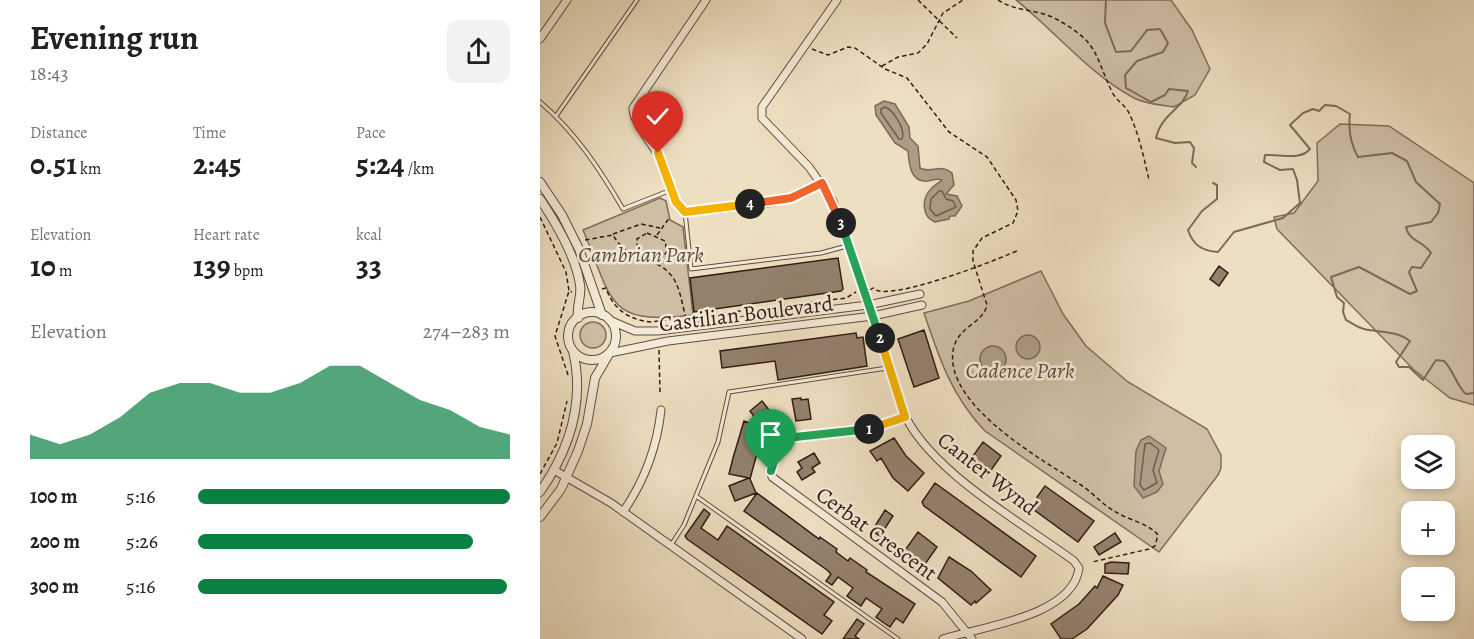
<!DOCTYPE html>
<meta charset="utf-8">
<style>
:root{--surface:#fff;--page:#f2f2f2;--text:#202124;--muted:#757577;--accent:#0b8043}
body{margin:0;font-family:Alegreya,serif;background:var(--page);color:var(--text);height:100vh;display:flex;flex-direction:column;font-size:22px;white-space:nowrap}
*{box-sizing:border-box;margin:0}
p{font-size:20px;color:var(--muted)}
.icon{flex:none;width:33px;height:33px;fill:none;stroke:currentColor;stroke-width:2;stroke-linecap:round;stroke-linejoin:round}
.map{position:relative;flex:1;overflow:hidden}
.sheet{display:flex;flex-direction:column;background:var(--surface);width:540px}
.sheet>*{flex:none}
.fabs{position:absolute;left:861px;top:435px;display:grid;gap:12px}
.fabs a{display:grid;place-items:center;width:54px;height:54px;border-radius:12px;background:var(--surface);box-shadow:0 3px 9px #0003;font-size:30px}
.pin{position:absolute;display:grid;place-items:center;width:51px;height:51px;color:#fff;margin:-62px -26px;border-radius:50% 50% 50% 0;rotate:-45deg;box-shadow:0 0 6px #0007}
.pin .icon{rotate:45deg}
.km{position:absolute;width:30px;height:30px;margin:-15px;border-radius:50%;background:#222;color:#fff;font-size:16px;line-height:30px;text-align:center}
.round{display:grid;place-items:center;flex:none;width:63px;height:63px;border-radius:12px;background:var(--page)}
.head{display:flex;align-items:center;justify-content:space-between;height:102px;padding:0 30px}
h1{font-size:33px;font-weight:700;line-height:45px}
.metrics{display:grid;grid-template-columns:repeat(3,1fr);gap:9px;height:102px;padding:6px 30px}
.metrics div{display:grid;align-content:center}
.metrics b{font-size:30px;font-weight:700}
.metrics small{font-size:16px;font-weight:400}
.metrics p{font-size:16px}
.chart{height:168px;padding:12px 30px}
.chart p{display:flex;justify-content:space-between}
.chart svg{width:100%;height:108px;margin-top:6px;fill:var(--accent);opacity:.7}
ul{padding:0 30px;list-style:none;font-size:20px}
li{display:grid;grid-template-columns:96px 72px 1fr;align-items:center;height:45px}
li i{height:15px;border-radius:8px;background:var(--accent)}
main{display:flex;flex:1;min-height:0}
.map>svg:first-child{display:block}
.green{fill:#cdbea4;stroke:#806d5c;stroke-width:1.5}
.water{fill:#ad9d86;stroke:#7c6958;stroke-width:1.5}
.lines{fill:none;stroke-linecap:round;stroke-linejoin:round}
.shore{stroke:#705c4d;stroke-width:1.5}
.stream{stroke:#7c6958;stroke-width:2}
.building{fill:#93816e;stroke:#321c14;stroke-width:1.5}
.service-casing{stroke:#614d3f;stroke-width:5}
.minor-casing{stroke:#614d3f;stroke-width:9}
.tertiary-casing{stroke:#614d3f;stroke-width:10}
.path{stroke:#321c14;stroke-width:1.5;stroke-dasharray:4.5 3;stroke-linecap:butt}
.service{stroke:#f3ead7;stroke-width:3}
.minor{stroke:#f3ead7;stroke-width:7}
.tertiary{stroke:#f3ead7;stroke-width:8}
.split-1-casing{stroke:#fff;stroke-width:12}
.split-2-casing{stroke:#fff;stroke-width:12}
.split-3-casing{stroke:#fff;stroke-width:12}
.split-4-casing{stroke:#fff;stroke-width:12}
.split-5-casing{stroke:#fff;stroke-width:12}
.split-1{stroke:#22a559;stroke-width:8}
.split-2{stroke:#f5b400;stroke-width:8}
.split-3{stroke:#22a559;stroke-width:8}
.split-4{stroke:#f0652b;stroke-width:8}
.split-5{stroke:#f5b400;stroke-width:8}
.labels{text-anchor:middle;stroke-width:5;stroke-linejoin:round;paint-order:stroke}
.park-label{font-size:22px;font-style:italic;fill:#604d3f;stroke:#f3ead7}
.street-label{font-size:22px;fill:#321c14;stroke:#f3ead7}
</style>
<main>
<section class="sheet">
<div class="head"><div><h1>Evening run</h1><p>18:43</p></div><a class="round"><svg class="icon" aria-label="share" viewBox="0 0 24 24"><path d="M12 15V3M7 8l5-5 5 5M5 13v7h14v-7"/></svg></a></div>
<div class="metrics">
<div><p>Distance</p><b>0.51<small> km</small></b></div>
<div><p>Time</p><b>2:45</b></div>
<div><p>Pace</p><b>5:24<small> /km</small></b></div>
</div>
<div class="metrics">
<div><p>Elevation</p><b>10<small> m</small></b></div>
<div><p>Heart rate</p><b>139<small> bpm</small></b></div>
<div><p>kcal</p><b>33</b></div>
</div>
<div class="chart"><p><span>Elevation</span>274–283 m</p>
<svg viewBox="0 0 160 44" preserveAspectRatio="none"><path d="M0 44V34L10 38L20 34L30 27L40 17L50 13L60 13L70 17L80 17L90 13L100 6L110 6L120 13L130 20L140 24L150 31L160 34V44z"/></svg>
</div>
<ul>
<li><b>100 m</b>5:16<i style="width:100%"></i></li>
<li><b>200 m</b>5:26<i style="width:88%"></i></li>
<li><b>300 m</b>5:16<i style="width:99%"></i></li>
</ul>
</section>
<div class="map">
<svg width="934" height="639" viewBox="0 0 934 639">
<rect width="100%" height="100%" fill="#eddfc1"/>
<filter id="stains"><feTurbulence type="fractalNoise" baseFrequency=".00333" numOctaves="4"/><feColorMatrix values="0 0 0 0 .2 0 0 0 0 .09 0 0 0 0 .02 0 0 0 .5 -.17"/></filter>
<radialGradient id="worn" r=".72"><stop offset=".6" stop-color="#630" stop-opacity="0"/><stop offset="1" stop-color="#630" stop-opacity=".3"/></radialGradient>
<path class="green" d="M476 0H631L652 30 670 69 655 95 634 107C622 105 605 104 594 98 549 74 516 32 476 0Z
M800 124 849 126 934 183V405L910 398 873 369 737 229 734 217 754 213 778 181 777 143Z
M120 198 126 201 130 220 143 227 153 315C66 326 73 301 43 230Z
M501 271 523 314 546 346 588 382 667 429 681 455V468L678 475 619 552 445 431C412 397 399 358 384 313L429 301Z
M40 335a13 13 0 1 1 26 0a13 13 0 1 1-26 0Z"/>
<path class="water" d="M344 101 355 104 369 127 370 138 378 146 380 168C391 174 401 163 412 173L414 185 406 194 417 196 422 206 415 216H410L409 219 395 222C382 217 381 199 391 189 394 185 399 183 402 180 397 178 394 180 388 181 370 183 369 163 368 151L355 143 336 115 335 106Z
M476 347a12 12 0 1 1 24 0a12 12 0 1 1-24 0Z
M440 359a13 13 0 1 1 26 0a13 13 0 1 1-26 0Z
M609 436 626 448 619 471 623 484 617 492 603 498 594 486 596 451 601 440Z"/>
<g class="lines">
<path class="shore" d="M345 107C354 110 366 131 362 139H359L341 113V109Z
M399 191H402L406 199 413 201 416 207 396 216 390 209 391 199Z
M610 443 619 450 613 470 617 483 604 490 600 485 605 444Z"/>
<path class="stream" d="M566 0 565 23 576 52 591 51 607 30 620 29 628 43 623 52 597 61 585 75 586 88 611 102 625 95 629 89 648 91C642 110 622 113 616 138L635 143 650 142 654 148 652 163 656 167
M673 183 677 185V199L662 211 648 230C653 245 662 251 678 252L694 232 743 218 760 203 757 180 753 169 740 170 724 162 725 155C740 154 760 161 770 149L750 125 763 113 773 109 779 111 785 105 796 106 810 114C808 130 810 143 818 157L852 153 867 161 876 182 900 204 898 213 891 222 866 227C869 242 884 241 891 253L881 268 872 267 869 272 877 291 870 294 819 267 791 277 797 297 804 303 803 312 806 320C812 323 818 328 824 329 841 333 855 330 870 341L856 362 859 367H869L883 380 896 360 904 361C914 371 916 385 926 394L934 393"/>
</g>
<path class="building" d="M298 258 303 289 301 291 154 312 150 278Z
M679 266 688 273 679 286 670 279Z
M384 330 399 378 374 387 358 339Z
M316 333 317 338 323 337 327 366 238 380 235 361 182 368 180 351Z
M261 398V400L268 399 271 419 256 421 252 399Z
M222 401 236 419 218 433 222 435 210 479 216 493 195 501 189 486 209 478 189 474 193 458 204 421 223 428 210 411Z
M354 438 366 456 384 473 368 491 353 478 341 458 337 461 330 451Z
M443 442 461 456 447 476 428 463Z
M274 453 280 463 272 468 275 472 262 480 257 472 262 468 258 462Z
M395 483 496 556 481 577 384 506 382 502Z
M505 486 554 521 538 542 490 507Z
M217 493 279 539 280 537 297 549 296 552 308 561 310 558 327 570 326 572 375 604 363 623 356 618 350 627 344 623 336 617 342 609 326 598 321 606 307 596 313 588 298 577 292 585 286 581 291 574 287 570 204 511Z
M164 509 170 514 161 528 178 540 187 526 294 602 284 615 292 621 282 634 147 539 145 536Z
M345 510 353 516 340 536 332 531Z
M378 532 397 547 383 567 363 553Z
M575 533 581 542 559 555 554 547Z
M409 557 431 571 451 590 436 603 435 601 431 605 398 578Z
M571 562 589 563 588 574 565 573V564Z
M563 576 583 585 578 595 547 629 532 639H521L511 624 539 604 555 586 557 588Z
M317 619 324 624 315 636 319 639H303Z"/>
<g class="lines">
<g class="service-casing">
<path id="service" d="M0 102C35 132 60 169 83 209L131 190
M16 116 97 0
M145 212 151 269 281 253 307 246
M156 496 358 639
M131 545 144 525 178 442 189 392 347 368"/>
</g>
<g class="minor-casing">
<path id="minor" d="M166 0 93 108C92 123 118 150 124 166 131 180 132 213 151 212 190 207 250 207 282 183
M297 0 222 107V118L269 167 293 201 362 409C386 469 481 522 534 561L539 568C533 617 439 627 403 639
M0 39 27 0
M69 320 95 331H118L328 305 380 294
M70 353 128 341 333 316 382 305
M365 417 336 428 246 438C236 445 230 465 232 477L402 602 432 639
M14 470 71 503 262 639
M83 512C105 480 117 448 121 410"/>
</g>
<g class="tertiary-casing">
<path id="tertiary" d="M0 182 22 215 39 249 62 315
M0 199C16 223 36 256 40 285 42 296 36 306 38 318
M28 336a24 24 0 1 1 48 0a24 24 0 1 1-48 0Z
M0 492C30 449 45 402 33 351
M0 517 21 489 38 451 47 424 55 378 69 354"/>
</g>
<path class="path" d="M378 0 417 38
M458 0C476 12 499 9 518 20 559 43 554 54 572 92 576 100 585 105 589 113 599 134 604 158 609 180
M272 49 288 55 308 47 315 48 345 69 367 78 409 132 447 157 476 200 478 211 473 223 442 238 433 251V261L447 305C443 324 417 326 413 351 405 406 503 460 541 485 553 493 562 504 574 511 586 519 610 524 618 535L615 546 609 549 552 562
M342 66 358 57 378 53 387 44 403 13 423 0
M0 217 26 272 29 291
M107 233 125 241 127 252 122 257 110 259 97 249V239Z
M73 234 101 224 120 228
M117 235 130 217
M45 240 73 235C90 265 114 255 130 274 140 284 142 305 146 318
M62 289 66 288C73 309 89 320 111 322L306 298 316 292
M330 290 333 288C346 304 459 259 479 250
M119 350 120 394
M28 375 15 336 29 291 32 292
M0 474 17 443 27 401"/>
<use href="#service" class="service"/>
<use href="#minor" class="minor"/>
<use href="#tertiary" class="tertiary"/>
</g>
<g class="lines">
<g class="split-1-casing">
<path id="split-1" d="M231 471 238 447 246 438 329 429"/>
</g>
<g class="split-2-casing">
<path id="split-2" d="M329 429 365 417 340 338"/>
</g>
<g class="split-3-casing">
<path id="split-3" d="M301 223 340 338"/>
</g>
<g class="split-4-casing">
<path id="split-4" d="M210 204 251 198 282 183 301 223"/>
</g>
<g class="split-5-casing">
<path id="split-5" d="M118 153 136 202 145 212 210 204"/>
</g>
<use href="#split-1" class="split-1"/>
<use href="#split-2" class="split-2"/>
<use href="#split-3" class="split-3"/>
<use href="#split-4" class="split-4"/>
<use href="#split-5" class="split-5"/>
</g>
<g class="labels">
<g class="park-label">
<text x="101" y="262">Cambrian Park</text>
<text x="480" y="378">Cadence Park</text>
</g>
<g class="street-label">
<text transform="translate(206 313) rotate(-7)" y="8">Castilian Boulevard</text>
<text transform="translate(448 473) rotate(38)" y="8">Canter Wynd</text>
<text transform="translate(337 533) rotate(36)" y="8">Cerbat Crescent</text>
</g>
</g>
<rect width="100%" height="100%" filter="url(#stains)"/>
<rect width="100%" height="100%" fill="url(#worn)"/>
</svg>
<div class="fabs">
<a><svg class="icon" aria-label="layers" viewBox="0 0 24 24"><path d="M12 4l9 5-9 5-9-5zM3 14l9 5 9-5"/></svg></a>
<a>+</a>
<a>−</a>
</div>
<div class="pin" style="left:231px;top:471px;background:#1e9e55"><svg class="icon" aria-label="arrive" viewBox="0 0 24 24"><path d="M6 21V4h12l-3 4 3 4H6"/></svg></div>
<div class="pin" style="left:118px;top:153px;background:#d93025"><svg class="icon" aria-label="check" viewBox="0 0 24 24"><path d="M5 12l5 5 9-10"/></svg></div>
<b class="km" style="left:329px;top:429px">1</b>
<b class="km" style="left:340px;top:338px">2</b>
<b class="km" style="left:301px;top:223px">3</b>
<b class="km" style="left:210px;top:204px">4</b>
</div>
</main>
